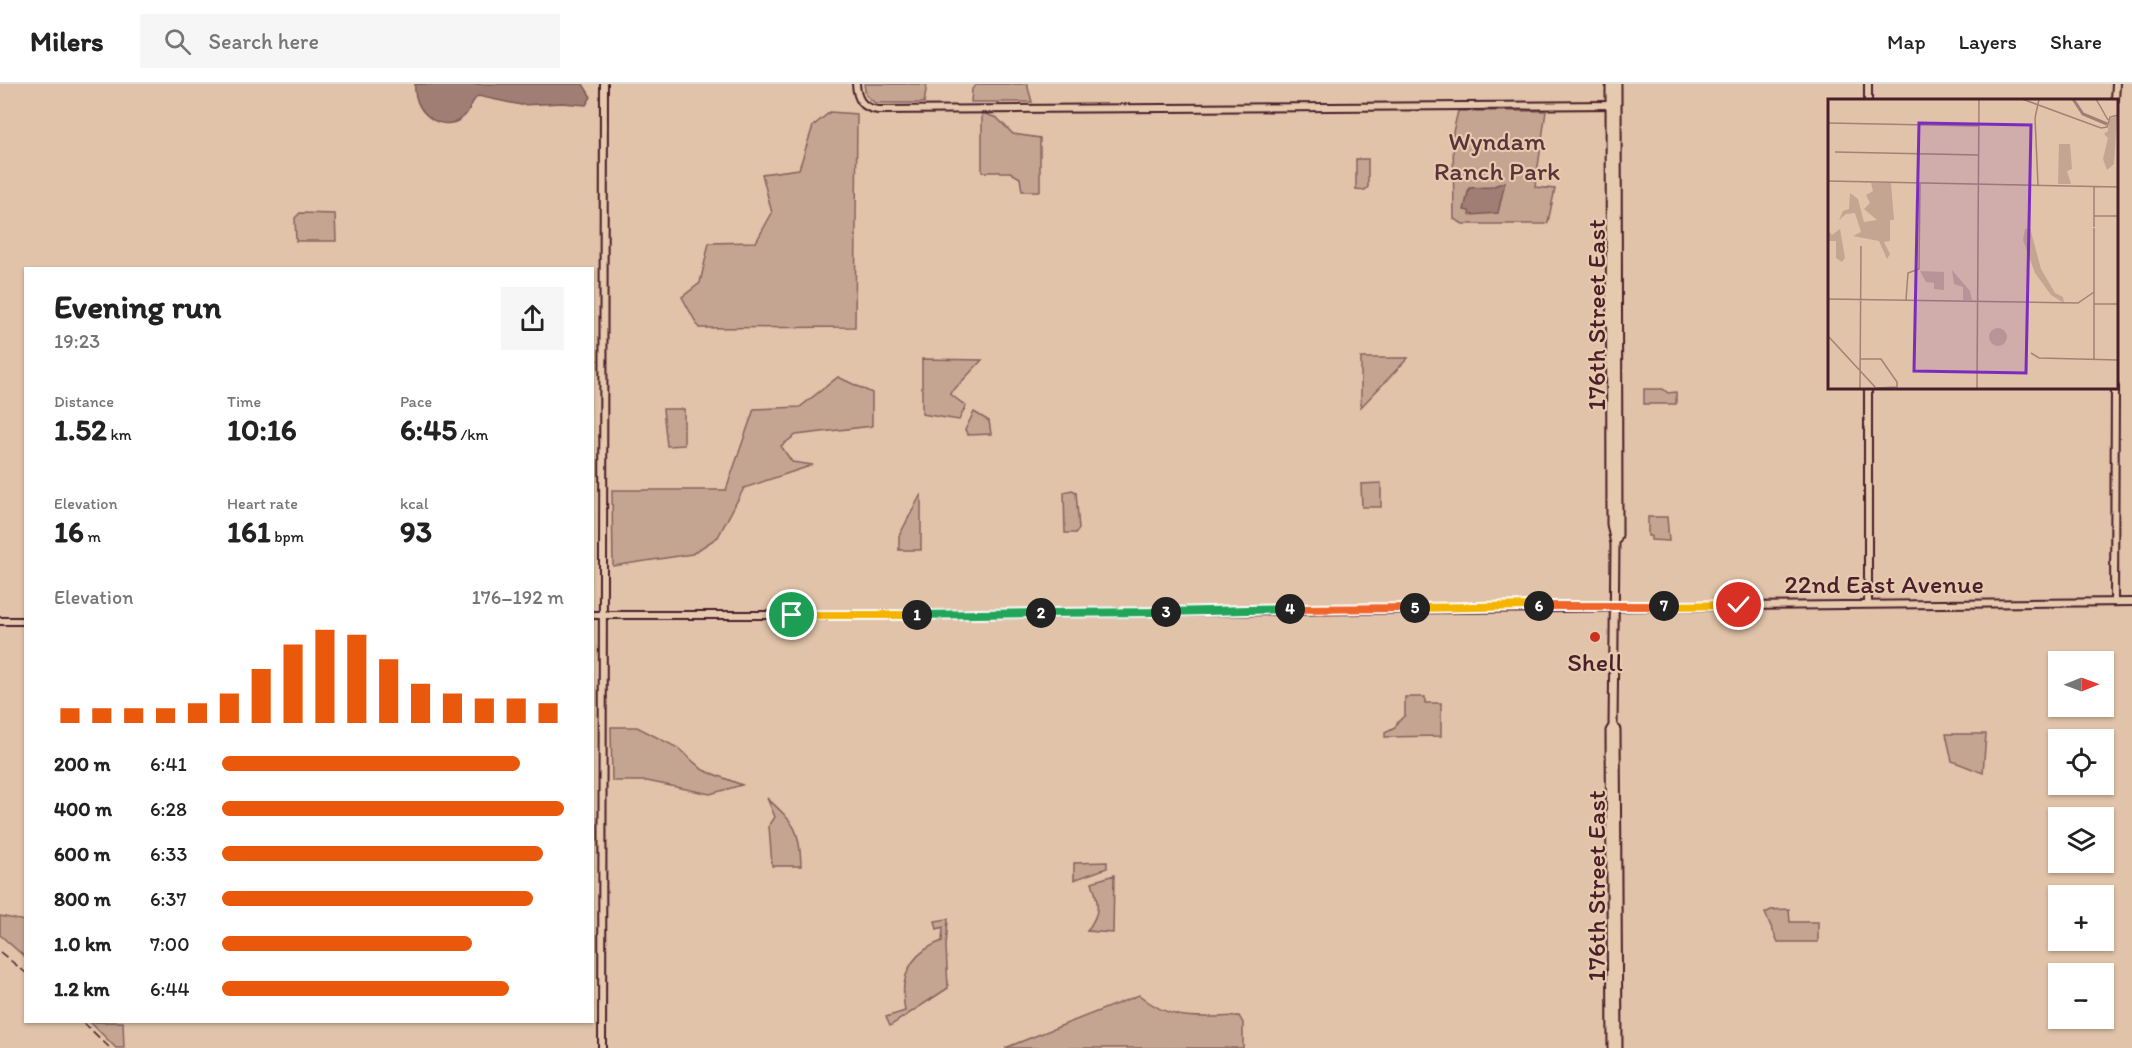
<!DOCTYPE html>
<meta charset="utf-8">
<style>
:root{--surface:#fff;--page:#f6f6f6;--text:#222;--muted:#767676;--line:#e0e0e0;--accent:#ea580c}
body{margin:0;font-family:Itim,sans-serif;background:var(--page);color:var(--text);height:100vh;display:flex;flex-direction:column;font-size:22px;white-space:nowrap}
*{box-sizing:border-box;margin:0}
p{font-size:20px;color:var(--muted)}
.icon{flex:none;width:33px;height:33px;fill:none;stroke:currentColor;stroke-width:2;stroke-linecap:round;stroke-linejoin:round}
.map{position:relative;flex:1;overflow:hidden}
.sheet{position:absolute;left:24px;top:183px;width:570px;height:756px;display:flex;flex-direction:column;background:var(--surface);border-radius:0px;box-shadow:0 2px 4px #0004}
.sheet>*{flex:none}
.needle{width:39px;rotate:89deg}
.controls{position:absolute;left:2048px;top:567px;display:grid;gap:12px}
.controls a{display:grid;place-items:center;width:66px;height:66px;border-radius:0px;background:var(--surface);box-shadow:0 2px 4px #0004;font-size:30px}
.pin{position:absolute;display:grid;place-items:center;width:51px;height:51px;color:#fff;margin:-26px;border:3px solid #fff;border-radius:50%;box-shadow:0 2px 6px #0007}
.km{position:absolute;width:30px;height:30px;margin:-15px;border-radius:50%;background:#222;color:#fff;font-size:16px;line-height:30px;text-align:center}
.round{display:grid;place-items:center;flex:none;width:63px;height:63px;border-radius:0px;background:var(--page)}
.summary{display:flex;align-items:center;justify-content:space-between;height:102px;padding:0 30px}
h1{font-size:33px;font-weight:800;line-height:45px}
.metrics{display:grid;grid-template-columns:repeat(3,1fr);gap:9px;height:102px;padding:6px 30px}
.metrics div{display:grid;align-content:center}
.metrics b{font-size:30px;font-weight:800}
.metrics small{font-size:16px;font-weight:400}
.metrics p{font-size:16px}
.chart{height:168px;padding:12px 30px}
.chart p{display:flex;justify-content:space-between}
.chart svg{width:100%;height:108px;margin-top:6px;stroke:var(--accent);stroke-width:6}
ul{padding:0 30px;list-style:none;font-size:20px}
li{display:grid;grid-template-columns:96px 72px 1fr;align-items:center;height:45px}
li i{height:15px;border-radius:8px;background:var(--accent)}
header{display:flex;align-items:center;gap:36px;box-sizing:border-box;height:84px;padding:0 30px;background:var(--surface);border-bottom:2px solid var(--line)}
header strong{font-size:28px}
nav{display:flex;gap:33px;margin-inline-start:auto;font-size:21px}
.search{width:420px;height:54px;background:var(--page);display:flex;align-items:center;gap:15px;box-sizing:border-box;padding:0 21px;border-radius:0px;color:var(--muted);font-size:22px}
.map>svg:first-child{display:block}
.green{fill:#c4a591;stroke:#87625e;stroke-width:1.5}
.water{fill:#a07e73;stroke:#7e5856;stroke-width:1.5}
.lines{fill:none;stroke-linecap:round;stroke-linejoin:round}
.secondary-casing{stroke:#4a1f2b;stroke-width:10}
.primary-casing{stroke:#4a1f2b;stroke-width:11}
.secondary{stroke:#e6caad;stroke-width:6}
.primary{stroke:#e6caad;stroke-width:7}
.rail{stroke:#4a1f2b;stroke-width:1.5;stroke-dasharray:9 4.5;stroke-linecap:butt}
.split-1-casing{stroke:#fff;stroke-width:12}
.split-2-casing{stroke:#fff;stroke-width:12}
.split-3-casing{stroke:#fff;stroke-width:12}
.split-4-casing{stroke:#fff;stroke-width:12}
.split-5-casing{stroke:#fff;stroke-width:12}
.split-6-casing{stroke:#fff;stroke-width:12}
.split-7-casing{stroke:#fff;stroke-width:12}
.split-8-casing{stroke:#fff;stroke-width:12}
.split-1{stroke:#f5b400;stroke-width:8}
.split-2{stroke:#22a559;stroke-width:8}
.split-3{stroke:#22a559;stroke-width:8}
.split-4{stroke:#22a559;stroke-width:8}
.split-5{stroke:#f0652b;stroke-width:8}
.split-6{stroke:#f5b400;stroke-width:8}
.split-7{stroke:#f0652b;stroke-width:8}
.split-8{stroke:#f5b400;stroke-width:8}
.poi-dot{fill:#c8321e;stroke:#e6caad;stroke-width:2}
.labels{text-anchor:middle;stroke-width:4.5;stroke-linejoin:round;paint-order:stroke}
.park-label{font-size:26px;fill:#5c333a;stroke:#e6caad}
.street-label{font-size:26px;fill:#4a1f2b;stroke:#e6caad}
.poi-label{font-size:26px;fill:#4a1f2b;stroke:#e6caad}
.inset-river{fill:none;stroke:#a07e73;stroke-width:3}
.inset-road{fill:none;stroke:#a48176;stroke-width:1.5}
.view{fill:#7b2cbf;fill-opacity:0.15;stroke:#7b2cbf;stroke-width:3}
.inset-edge{fill:none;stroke:#4a1f2b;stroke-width:3}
</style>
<header>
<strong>Milers</strong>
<div class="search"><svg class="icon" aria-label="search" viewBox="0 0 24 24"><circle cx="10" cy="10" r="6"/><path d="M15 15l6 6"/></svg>Search here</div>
<nav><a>Map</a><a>Layers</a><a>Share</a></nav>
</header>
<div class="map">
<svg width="2132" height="964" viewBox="0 0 2132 964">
<rect width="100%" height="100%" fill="#e0c3a8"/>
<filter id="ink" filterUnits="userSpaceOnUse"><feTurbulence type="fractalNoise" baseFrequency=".0167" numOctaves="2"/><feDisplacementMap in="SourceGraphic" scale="12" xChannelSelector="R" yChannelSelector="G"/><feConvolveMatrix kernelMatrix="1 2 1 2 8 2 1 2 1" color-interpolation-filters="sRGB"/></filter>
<g filter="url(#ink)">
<path class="green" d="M864 0H927L924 19H875L866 11Z
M978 0H1027L1032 18H971L972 5Z
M1458 27H1546L1535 103 1555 105 1548 138 1545 140H1463L1454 135 1453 48Z
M830 28 857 30 855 243 699 244 682 213 700 199 709 159 756 158 772 129 762 90 799 85 813 42Z
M982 29 997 34 1013 50 1040 54V107H1022L1020 94 1010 88H982Z
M1356 75H1368V103L1365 106 1356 105Z
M300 129 335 130 336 157H296L295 134Z
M1361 274H1408L1361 323Z
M922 275 982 276 950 310 966 322 959 336 922 330Z
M838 293 872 309V342L796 351 781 362 792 378 813 381 744 404 718 453 692 470 613 482 612 406H726L754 325 800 323Z
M1644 305H1663L1668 309 1676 308V320H1644Z
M663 325H684V361L667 362Z
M974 328 989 337 991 350 968 351 965 346Z
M1381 399V423H1362L1361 400Z
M1072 406 1076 408 1079 445 1076 449H1065L1064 408Z
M921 410V466H899V452Z
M1648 433H1667L1669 457 1651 456V452H1648Z
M1405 613H1425V619H1441V652L1385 653V649L1395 644 1397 639 1405 631Z
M611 643H637L678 664 703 686 742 701 710 710 647 697H612Z
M1946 650H1986L1983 689 1952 677Z
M767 714C794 739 800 744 801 782H772L769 742 775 733Z
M1107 778V784L1074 796V779Z
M1114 791 1113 849 1087 847C1101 828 1099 820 1092 798Z
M1789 825 1790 838H1818V858H1778L1765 829 1771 826Z
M0 832 25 837V873L0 851Z
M948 835 946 863 948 904 890 942 886 933 905 927C899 894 910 869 942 857L943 843 937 845 935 837Z
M1139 911C1173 939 1197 933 1239 932L1243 939V964H1005Z
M90 938H123L124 964H116Z"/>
<path class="water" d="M415 0H583L591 13 586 21 562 19 521 21 478 12C470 18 471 28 461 35 438 50 412 25 415 0Z
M1505 98 1498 129 1470 131 1469 127 1464 126 1469 104 1491 103Z"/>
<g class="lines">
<g class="secondary-casing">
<path id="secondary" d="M856 0C857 15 862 24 878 26L1613 21
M1868 0V16
M2115 16 2116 0
M2114 518 2115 303
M1868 520V303
M592 531H888L2132 518
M0 537H26
M602 964 604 0"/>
</g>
<g class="primary-casing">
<path id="primary" d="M1610 0 1611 440 1615 460 1613 642 1610 647 1612 964
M1615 459 1618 451 1617 0
M1613 642 1616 646 1618 964"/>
</g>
<use href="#secondary" class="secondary"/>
<use href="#primary" class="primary"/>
<path class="rail" d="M0 868 26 889
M83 938 110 964"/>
</g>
</g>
<g class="lines" filter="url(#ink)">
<g class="split-1-casing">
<path id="split-1" d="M792 531H917"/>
</g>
<g class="split-2-casing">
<path id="split-2" d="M917 531 1041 529"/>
</g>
<g class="split-3-casing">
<path id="split-3" d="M1041 529 1166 528"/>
</g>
<g class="split-4-casing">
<path id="split-4" d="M1166 528 1290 525"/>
</g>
<g class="split-5-casing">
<path id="split-5" d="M1290 525 1415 524"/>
</g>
<g class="split-6-casing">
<path id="split-6" d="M1415 524 1539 522"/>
</g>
<g class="split-7-casing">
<path id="split-7" d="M1539 522H1664"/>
</g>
<g class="split-8-casing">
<path id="split-8" d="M1664 522 1739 521"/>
</g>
<use href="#split-1" class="split-1"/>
<use href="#split-2" class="split-2"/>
<use href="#split-3" class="split-3"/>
<use href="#split-4" class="split-4"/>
<use href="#split-5" class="split-5"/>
<use href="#split-6" class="split-6"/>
<use href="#split-7" class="split-7"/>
<use href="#split-8" class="split-8"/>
</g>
<circle class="poi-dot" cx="1595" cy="553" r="6"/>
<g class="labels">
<g class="park-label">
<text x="1497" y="66">Wyndam<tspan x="1497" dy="30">Ranch Park</tspan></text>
</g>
<g class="street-label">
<text transform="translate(1596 231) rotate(-90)" y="9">176th Street East</text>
<text x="1884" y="509">22nd East Avenue</text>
<text transform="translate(1596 802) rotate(-90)" y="9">176th Street East</text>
</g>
<g class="poi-label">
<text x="1595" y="587">Shell</text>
</g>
</g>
<g transform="translate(1828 15)">
<rect width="290" height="290" fill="#e0c3a8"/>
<path d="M289 17 286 65 279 71 275 60 280 39 276 35 280 32 281 20ZM231 45H242L244 70 239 72 243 85H230ZM43 84H63L66 121H62V142L56 143 62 155 59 160 51 142 25 137 33 133 27 114 18 115 11 121 15 112 21 110 22 94 30 100 36 123 49 121 36 110 42 104 38 96 45 92ZM202 129 213 170 227 194 235 198 236 204 223 196 207 174 195 141 197 130ZM12 130 17 159 14 163 8 159V142H0V131L4 136ZM124 171 142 192 144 201H135V188L126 185ZM92 172 116 173V191L106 190V184L98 183ZM161 238a9 9 0 1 1 18 0a9 9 0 1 1-18 0Z" fill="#c4a591"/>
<path class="inset-river" d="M245 0 255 15 279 25"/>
<path class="inset-road" d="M194 0 273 29 279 28 282 18 290 16M268 0 280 21M0 24 151 27M7 53 151 56M0 82 290 88M210 86 207 19 211 0M266 117H290M266 128V88M0 200 250 204 266 193M78 201 80 174 91 170 92 84M266 205H290M0 237 48 289M203 254 211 259 290 261M33 260H53L69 283V288L49 289M266 260V129M32 289 33 147M149 289 151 0"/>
<path class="view" d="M91 24 203 26 198 274 86 272Z"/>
<rect width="290" height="290" class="inset-edge"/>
</g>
</svg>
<div class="controls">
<a><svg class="needle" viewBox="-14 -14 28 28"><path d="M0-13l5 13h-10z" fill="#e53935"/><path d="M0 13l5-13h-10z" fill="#767676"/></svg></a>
<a><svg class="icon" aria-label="locate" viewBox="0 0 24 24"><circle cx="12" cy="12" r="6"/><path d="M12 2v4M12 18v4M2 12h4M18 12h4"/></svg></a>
<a><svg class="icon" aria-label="layers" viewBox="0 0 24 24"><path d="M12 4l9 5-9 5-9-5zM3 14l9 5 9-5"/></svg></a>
<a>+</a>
<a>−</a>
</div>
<div class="pin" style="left:792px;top:531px;background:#1e9e55"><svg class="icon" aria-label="arrive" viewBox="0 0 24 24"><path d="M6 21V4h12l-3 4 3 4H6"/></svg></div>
<div class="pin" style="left:1739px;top:521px;background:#d93025"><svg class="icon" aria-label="check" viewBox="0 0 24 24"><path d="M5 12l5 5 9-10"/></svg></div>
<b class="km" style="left:917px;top:531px">1</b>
<b class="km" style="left:1041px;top:529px">2</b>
<b class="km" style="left:1166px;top:528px">3</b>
<b class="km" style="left:1290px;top:525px">4</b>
<b class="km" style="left:1415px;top:524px">5</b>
<b class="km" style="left:1539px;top:522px">6</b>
<b class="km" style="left:1664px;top:522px">7</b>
<section class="sheet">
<div class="summary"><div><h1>Evening run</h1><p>19:23</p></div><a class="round"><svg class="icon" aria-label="share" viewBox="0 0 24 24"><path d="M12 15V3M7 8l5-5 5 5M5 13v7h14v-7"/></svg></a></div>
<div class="metrics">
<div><p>Distance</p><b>1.52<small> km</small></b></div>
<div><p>Time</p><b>10:16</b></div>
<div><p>Pace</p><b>6:45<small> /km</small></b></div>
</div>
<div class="metrics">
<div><p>Elevation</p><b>16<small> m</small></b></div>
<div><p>Heart rate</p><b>161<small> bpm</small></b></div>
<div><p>kcal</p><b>93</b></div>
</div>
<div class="chart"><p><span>Elevation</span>176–192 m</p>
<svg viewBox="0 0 160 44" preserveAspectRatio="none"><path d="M5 44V38M15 44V38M25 44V38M35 44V38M45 44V36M55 44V32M65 44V22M75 44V12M85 44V6M95 44V8M105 44V18M115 44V28M125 44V32M135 44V34M145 44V34M155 44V36"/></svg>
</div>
<ul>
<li><b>200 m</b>6:41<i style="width:87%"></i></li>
<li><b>400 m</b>6:28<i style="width:100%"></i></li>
<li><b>600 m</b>6:33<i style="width:94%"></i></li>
<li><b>800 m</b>6:37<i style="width:91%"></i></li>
<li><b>1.0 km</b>7:00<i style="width:73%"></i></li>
<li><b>1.2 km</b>6:44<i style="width:84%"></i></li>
</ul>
</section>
</div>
